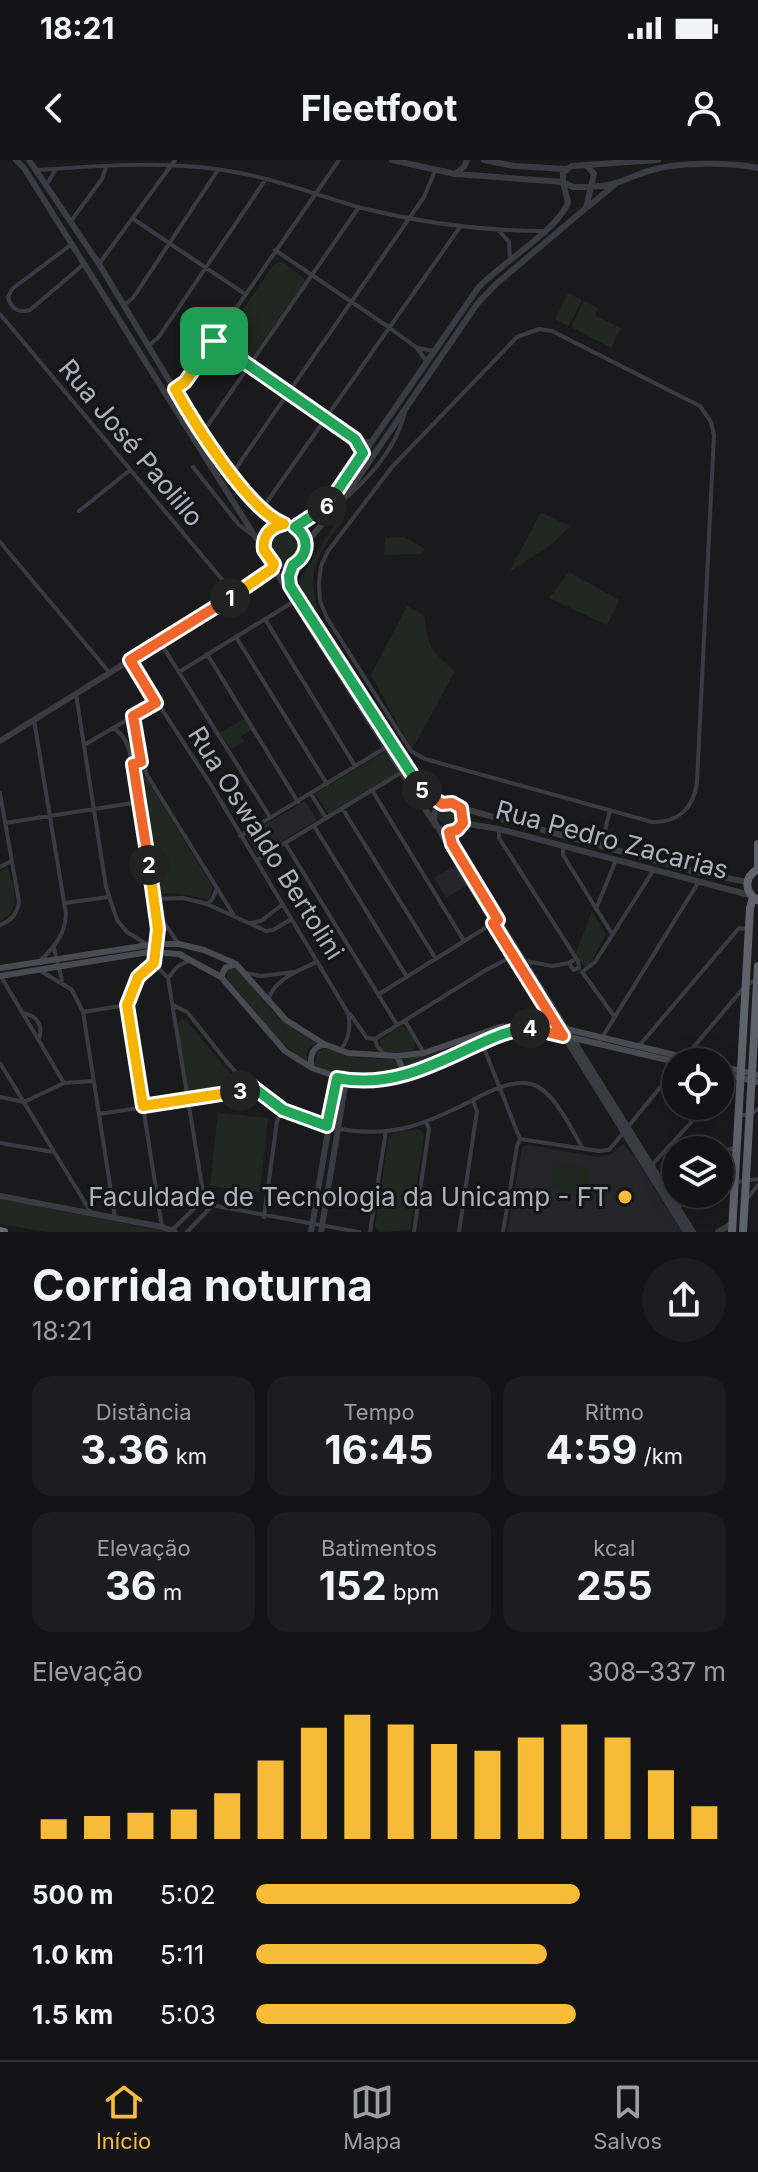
<!DOCTYPE html>
<html lang="pt">
<meta charset="utf-8">
<style>
:root{--surface:#141416;--page:#1d1d1f;--text:#f1f3f6;--muted:#9d9ea1;--line:#333335;--accent:#f7bb38}
body{margin:0;font-family:Inter,sans-serif;background:var(--page);color:var(--text);height:100vh;display:flex;flex-direction:column;font-size:30px;white-space:nowrap}
*{box-sizing:border-box;margin:0}
p{font-size:26px;color:var(--muted)}
.icon{flex:none;width:44px;height:44px;fill:none;stroke:currentColor;stroke-width:2;stroke-linecap:round;stroke-linejoin:round}
.map{position:relative;height:1072px;overflow:hidden}
.drawer{display:flex;flex-direction:column;background:var(--surface);flex:1}
.drawer>*{flex:none}
.fabs{position:absolute;left:662px;top:888px;display:grid;gap:16px}
.fabs a{display:grid;place-items:center;width:72px;height:72px;border-radius:50%;background:var(--surface);box-shadow:0 4px 20px #0003,0 0 0 2px var(--line);font-size:40px}
.pin{position:absolute;display:grid;place-items:center;width:68px;height:68px;color:#fff;margin:-34px;border-radius:16px;box-shadow:0 4px 12px #0006}
.km{position:absolute;width:40px;height:40px;margin:-20px;border-radius:50%;background:#222;color:#fff;font-size:22px;line-height:40px;text-align:center}
.round{display:grid;place-items:center;flex:none;width:84px;height:84px;border-radius:42px;background:var(--page)}
.headline{display:flex;align-items:center;justify-content:space-between;height:136px;padding:0 32px}
h1{font-size:44px;font-weight:700;line-height:60px}
.stats{display:grid;grid-template-columns:repeat(3,1fr);gap:12px;height:136px;padding:8px 32px}
.stats div{display:grid;align-content:center;border-radius:20px;background:var(--page);text-align:center}
.stats b{font-size:40px;font-weight:700}
.stats small{font-size:22px;font-weight:400}
.stats p{font-size:22px}
.chart{height:224px;padding:16px 32px}
.chart p{display:flex;justify-content:space-between}
.chart svg{width:100%;height:144px;margin-top:8px;stroke:var(--accent);stroke-width:6}
ul{padding:0 32px;list-style:none;font-size:26px}
li{display:grid;grid-template-columns:128px 96px 1fr;align-items:center;height:60px}
li i{height:20px;border-radius:10px;background:var(--accent)}
.status{display:flex;justify-content:space-between;align-items:center;height:56px;padding:0 40px;background:var(--surface);direction:ltr}
.status svg{height:22px;fill:currentColor}
header{display:flex;justify-content:space-between;align-items:center;height:104px;padding:0 32px;background:var(--surface);font-size:36px;font-weight:700}
.dock{display:flex;justify-content:space-around;align-items:center;height:112px;border-top:2px solid var(--line);background:var(--surface);font-size:22px;color:var(--muted)}
.dock a{display:grid;justify-items:center;gap:4px}
.dock .current{color:var(--accent)}
.map>svg:first-child{display:block}
.built{fill:#26262a}
.green{fill:#202821}
.lines{fill:none;stroke-linecap:round;stroke-linejoin:round}
.minor{stroke:#3b3c42;stroke-width:4}
.tertiary{stroke:#3b3c42;stroke-width:6}
.secondary{stroke:#494b52;stroke-width:6}
.trunk{stroke:#5f626a;stroke-width:8}
.motorway{stroke:#676a73;stroke-width:8}
.split-1-casing{stroke:#fff;stroke-width:16}
.split-2-casing{stroke:#fff;stroke-width:16}
.split-3-casing{stroke:#fff;stroke-width:16}
.split-4-casing{stroke:#fff;stroke-width:16}
.split-5-casing{stroke:#fff;stroke-width:16}
.split-6-casing{stroke:#fff;stroke-width:16}
.split-7-casing{stroke:#fff;stroke-width:16}
.split-1{stroke:#f5b400;stroke-width:10}
.split-2{stroke:#f0652b;stroke-width:10}
.split-3{stroke:#f5b400;stroke-width:10}
.split-4{stroke:#22a559;stroke-width:10}
.split-5{stroke:#f0652b;stroke-width:10}
.split-6{stroke:#22a559;stroke-width:10}
.split-7{stroke:#22a559;stroke-width:10}
.poi-dot{fill:#f7bb38;stroke:#151518;stroke-width:3}
.labels{text-anchor:middle;stroke-width:6;stroke-linejoin:round;paint-order:stroke}
.street-label{font-size:26px;fill:#adb1bc;stroke:#151518}
.poi-label{font-size:26px;fill:#adb1bc;stroke:#151518;text-anchor:end}
</style>
<div class="status"><b>18:21</b><svg viewBox="0 0 49 12"><path d="M0 12V9h3v3zM5 12V6h3v6zM10 12V3h3v9zM15 12V0h3v12zM26 1h20v11H26zM47 4h2v5h-2z"/></svg></div>
<header><svg class="icon" aria-label="back" viewBox="0 0 24 24"><path d="M15 5l-7 7 7 7"/></svg>Fleetfoot<svg class="icon" aria-label="person" viewBox="0 0 24 24"><circle cx="12" cy="8" r="4"/><path d="M4 21q1-7 8-7t8 7"/></svg></header>
<div class="map">
<svg width="758" height="1072" viewBox="0 0 758 1072">
<rect width="100%" height="100%" fill="#1a1a1d"/>
<path class="built" d="M305 641 317 660 258 696 246 675Z
M455 705 467 725 446 738 434 718Z
M623 984 635 997 682 1072H507L522 987 528 985 598 997 610 995Z"/>
<path class="green" d="M279 102H283L306 120 248 202 224 185 223 178 274 104Z
M568 133 582 140 569 166 555 159Z
M584 141 598 148 595 155 621 168 611 188 571 167Z
M541 352 570 366 552 384 509 412Z
M339 356 344 359C319 394 305 408 319 452L305 442 298 423Z
M286 369 295 371 304 379 302 395 293 402 278 400 266 388 271 375Z
M404 377 425 389 421 394 384 395 385 378Z
M569 412 619 440 607 465 549 438Z
M407 446 424 455C428 487 431 491 455 511L412 590 371 515Z
M245 558 252 570 241 576 244 582 231 589 220 573Z
M384 592 399 613 329 655 315 634Z
M142 611 213 728 209 739 172 733 160 734 156 730 137 612Z
M445 646 457 650 460 655V664L448 669 436 657 439 648Z
M8 707C13 727 23 750 0 761V712Z
M592 751 606 774 589 807H585L575 795Z
M234 806C248 817 256 832 267 845 281 862 297 872 316 883L307 890V903L280 881 227 818 226 809Z
M181 859 187 861 238 923 232 932 191 936 188 932 176 867Z
M401 866C409 870 420 883 413 891L387 894 379 887 380 881Z
M491 871 492 875 407 913 404 899 442 891Z
M325 888 359 898 393 899 399 905 395 914 389 916 347 917 318 908 315 904 317 892Z
M218 953 268 958 260 1032 210 1026Z
M419 969 424 975 410 1070 380 1072 375 1066 388 980 394 973Z
M554 1001 590 1007 586 1035 550 1028Z
M0 1039 162 1071 166 1072H47L0 1064Z"/>
<g class="lines">
<path class="minor" d="M38 10C106 5 177 0 245 14 285 22 323 37 362 48 422 63 482 71 544 71
M47 24 56 9
M132 58 245 134
M71 61 102 19 106 7
M500 72 509 82 510 98
M72 84 12 129 8 137C11 149 18 153 30 150L84 104
M275 90 390 168 417 188 427 202
M99 104 175 0
M124 145 133 138 218 10
M0 154 235 435
M539 169 552 171 700 246 711 262 714 275 697 622C694 648 678 663 652 662L425 599 411 591 327 458 320 441 319 423 321 406 328 391 392 307 517 177Z
M214 181 355 279 363 293
M149 185 158 178 266 19
M417 188 434 191
M175 229 185 222 339 0
M199 271 208 265 359 47
M355 279 371 282
M193 307 239 365 251 374
M232 314 424 37 435 11
M348 336C374 313 397 286 405 252
M262 349 460 67
M79 351 130 310
M0 382 109 512
M265 459 355 606
M236 477 327 624
M160 482 270 657
M207 494 298 642
M130 500 211 625 348 853C351 866 349 880 340 890
M179 512 293 442
M76 534 106 727 117 760 127 772 148 785
M133 556 137 587 147 615 233 754
M34 560 66 754C65 776 54 787 39 802
M114 568C121 573 125 578 128 587 137 612 162 765 155 784
M84 585 156 543
M372 630 464 781
M0 633 19 742C17 754 12 760 0 765
M311 634 326 658
M342 648 436 799
M5 663 139 642
M314 666 407 817
M499 669V678L578 801 579 808 573 810 569 803 575 799
M240 676 385 588
M285 683 397 865
M563 686V695L612 774
M601 687 610 650
M257 700 402 612
M0 707 11 701
M154 739 183 738 207 744 266 771 273 770 290 760
M64 743 109 737
M207 744 212 740 217 728
M596 749 616 700
M157 753 179 784
M250 763 261 761 282 745
M54 788 62 820
M150 793 154 803 168 818 205 1044 359 1072
M525 801 552 806 569 803
M154 803 138 817 127 845 162 1067
M39 810 72 830 83 852 115 1057
M582 812 595 802 653 711
M246 813 261 816 294 812
M583 813 614 856
M0 815 64 923
M168 818 178 806 191 800
M379 834 495 762
M268 841C273 820 299 810 317 802
M173 845 187 852C209 878 229 909 255 931 294 964 355 979 405 968 423 964 440 956 457 948 477 939 507 918 531 924 553 929 572 970 583 989
M83 852 127 845
M23 853C38 856 43 865 39 880
M350 854 367 878 375 879 486 810 513 796
M405 861 424 893
M375 879 377 886 384 894
M482 883 520 979
M598 884 698 723
M639 886 739 768 747 769
M681 902 746 825 757 819
M0 903 92 1054
M720 930 733 916
M0 937 24 942 64 923 93 921
M99 954 237 933 249 926
M739 955H750L758 949
M520 979 599 991 609 990 676 908
M0 983 53 992
M720 997 725 991 734 988
M651 1006 706 946
M736 1022 758 1019
M747 1039 758 1025
M678 1048 689 1034
M264 1057 277 961 283 950
M172 1070 203 1040
M187 1072 210 1048
M370 1072 386 971
M414 1072 429 969 426 962
M459 1072 477 951 473 941
M503 1072 517 986 520 979"/>
<path class="tertiary" d="M16 0 24 8 256 378 263 384
M29 0 99 104 208 285 268 357 284 364
M484 0 514 6 566 9
M588 7 594 14 591 27H573L563 22V12L572 6 658 0
M455 14 464 7 467 0
M593 26C614 28 632 15 652 10 680 2 730 2 758 8
M589 46 614 25
M263 385a21 21 0 1 1 42 0a21 21 0 1 1-42 0Z
M295 367 328 345 478 128C499 105 560 68 568 42L563 22 455 14 392 0
M306 383 343 340 477 144 496 124 586 48 591 27
M276 405 277 413 294 442 436 666
M293 405 289 421 299 440 416 622 425 633 442 644
M0 581 235 435 270 412 274 404
M434 657a15 15 0 1 1 30 0a15 15 0 1 1-30 0Z
M461 648 701 713 747 722
M463 663 499 669 750 735
M439 669 463 714 686 1072
M449 672 452 684 466 708 693 1072
M0 1036 162 1067 175 1072
M311 1072 337 918
M321 1072 346 920
M718 1072 733 1063"/>
<path class="secondary" d="M0 808 155 784H179L204 790 236 804 286 860 324 884 348 893 397 896 424 893 500 867 531 864 558 867 704 902
M0 816 149 792 179 794 221 817 285 891 312 908 346 920H384L411 915 502 874 531 868 676 902
M221 817 225 808 236 804
M397 896 402 907 398 918
M720 906 758 915
M312 908C309 896 312 888 324 884
M720 913 758 922"/>
<path class="trunk" d="M758 709V684
M757 740C744 731 744 717 758 709
M732 1072 750 748 753 738
M743 1072 758 806"/>
<path class="motorway" d="M0 1071 4 1072"/>
</g>
<g class="lines">
<g class="split-1-casing">
<path id="split-1" d="M214 181 185 222 175 229C194 263 249 351 284 364 270 367 262 376 264 390L274 404 272 409 230 438"/>
</g>
<g class="split-2-casing">
<path id="split-2" d="M149 705 133 604 141 602 133 556 156 543 130 500 230 438"/>
</g>
<g class="split-3-casing">
<path id="split-3" d="M149 705 158 769 154 803 138 817 127 845 143 946 240 931"/>
</g>
<g class="split-4-casing">
<path id="split-4" d="M240 931 250 925 283 950 327 966 337 918C386 928 428 908 470 888 490 879 508 870 530 868"/>
</g>
<g class="split-5-casing">
<path id="split-5" d="M422 630 442 644 452 643 461 648 463 663 457 670 449 672 452 684 498 760 493 763 563 876 530 868"/>
</g>
<g class="split-6-casing">
<path id="split-6" d="M327 346 295 367C310 378 309 395 293 405L289 416 290 426 422 630"/>
</g>
<g class="split-7-casing">
<path id="split-7" d="M214 181 355 279 363 293 327 346"/>
</g>
<use href="#split-1" class="split-1"/>
<use href="#split-2" class="split-2"/>
<use href="#split-3" class="split-3"/>
<use href="#split-4" class="split-4"/>
<use href="#split-5" class="split-5"/>
<use href="#split-6" class="split-6"/>
<use href="#split-7" class="split-7"/>
</g>
<circle class="poi-dot" cx="625" cy="1037" r="8"/>
<g class="labels">
<g class="street-label">
<text transform="translate(131 283) rotate(50)" y="9">Rua José Paolillo</text>
<text transform="translate(612 680) rotate(15)" y="9">Rua Pedro Zacarias</text>
<text transform="translate(266 683) rotate(58)" y="9">Rua Oswaldo Bertolini</text>
</g>
<g class="poi-label">
<text x="609" y="1046">Faculdade de Tecnologia da Unicamp - FT</text>
</g>
</g>
</svg>
<div class="fabs">
<a><svg class="icon" aria-label="locate" viewBox="0 0 24 24"><circle cx="12" cy="12" r="6"/><path d="M12 2v4M12 18v4M2 12h4M18 12h4"/></svg></a>
<a><svg class="icon" aria-label="layers" viewBox="0 0 24 24"><path d="M12 4l9 5-9 5-9-5zM3 14l9 5 9-5"/></svg></a>
</div>
<div class="pin" style="left:214px;top:181px;background:#1e9e55"><svg class="icon" aria-label="arrive" viewBox="0 0 24 24"><path d="M6 21V4h12l-3 4 3 4H6"/></svg></div>
<b class="km" style="left:230px;top:438px">1</b>
<b class="km" style="left:149px;top:705px">2</b>
<b class="km" style="left:240px;top:931px">3</b>
<b class="km" style="left:530px;top:868px">4</b>
<b class="km" style="left:422px;top:630px">5</b>
<b class="km" style="left:327px;top:346px">6</b>
</div>
<section class="drawer">
<div class="headline"><div><h1>Corrida noturna</h1><p>18:21</p></div><a class="round"><svg class="icon" aria-label="share" viewBox="0 0 24 24"><path d="M12 15V3M7 8l5-5 5 5M5 13v7h14v-7"/></svg></a></div>
<div class="stats">
<div><p>Distância</p><b>3.36<small> km</small></b></div>
<div><p>Tempo</p><b>16:45</b></div>
<div><p>Ritmo</p><b>4:59<small> /km</small></b></div>
</div>
<div class="stats">
<div><p>Elevação</p><b>36<small> m</small></b></div>
<div><p>Batimentos</p><b>152<small> bpm</small></b></div>
<div><p>kcal</p><b>255</b></div>
</div>
<div class="chart"><p><span>Elevação</span>308–337 m</p>
<svg viewBox="0 0 160 44" preserveAspectRatio="none"><path d="M5 44V38M15 44V37M25 44V36M35 44V35M45 44V30M55 44V20M65 44V10M75 44V6M85 44V9M95 44V15M105 44V17M115 44V13M125 44V9M135 44V13M145 44V23M155 44V34"/></svg>
</div>
<ul>
<li><b>500 m</b>5:02<i style="width:69%"></i></li>
<li><b>1.0 km</b>5:11<i style="width:62%"></i></li>
<li><b>1.5 km</b>5:03<i style="width:68%"></i></li>
</ul>
</section>
<nav class="dock">
<a class="current"><svg class="icon" aria-label="home" viewBox="0 0 24 24"><path d="M3 11l9-7 9 7M6 9v11h12V9"/></svg>Início</a>
<a><svg class="icon" aria-label="map" viewBox="0 0 24 24"><path d="M3 6l6-2 6 2 6-2v14l-6 2-6-2-6 2zM9 4v14M15 6v14"/></svg>Mapa</a>
<a><svg class="icon" aria-label="saved" viewBox="0 0 24 24"><path d="M7 4h10v16l-5-4-5 4z"/></svg>Salvos</a>
</nav>
